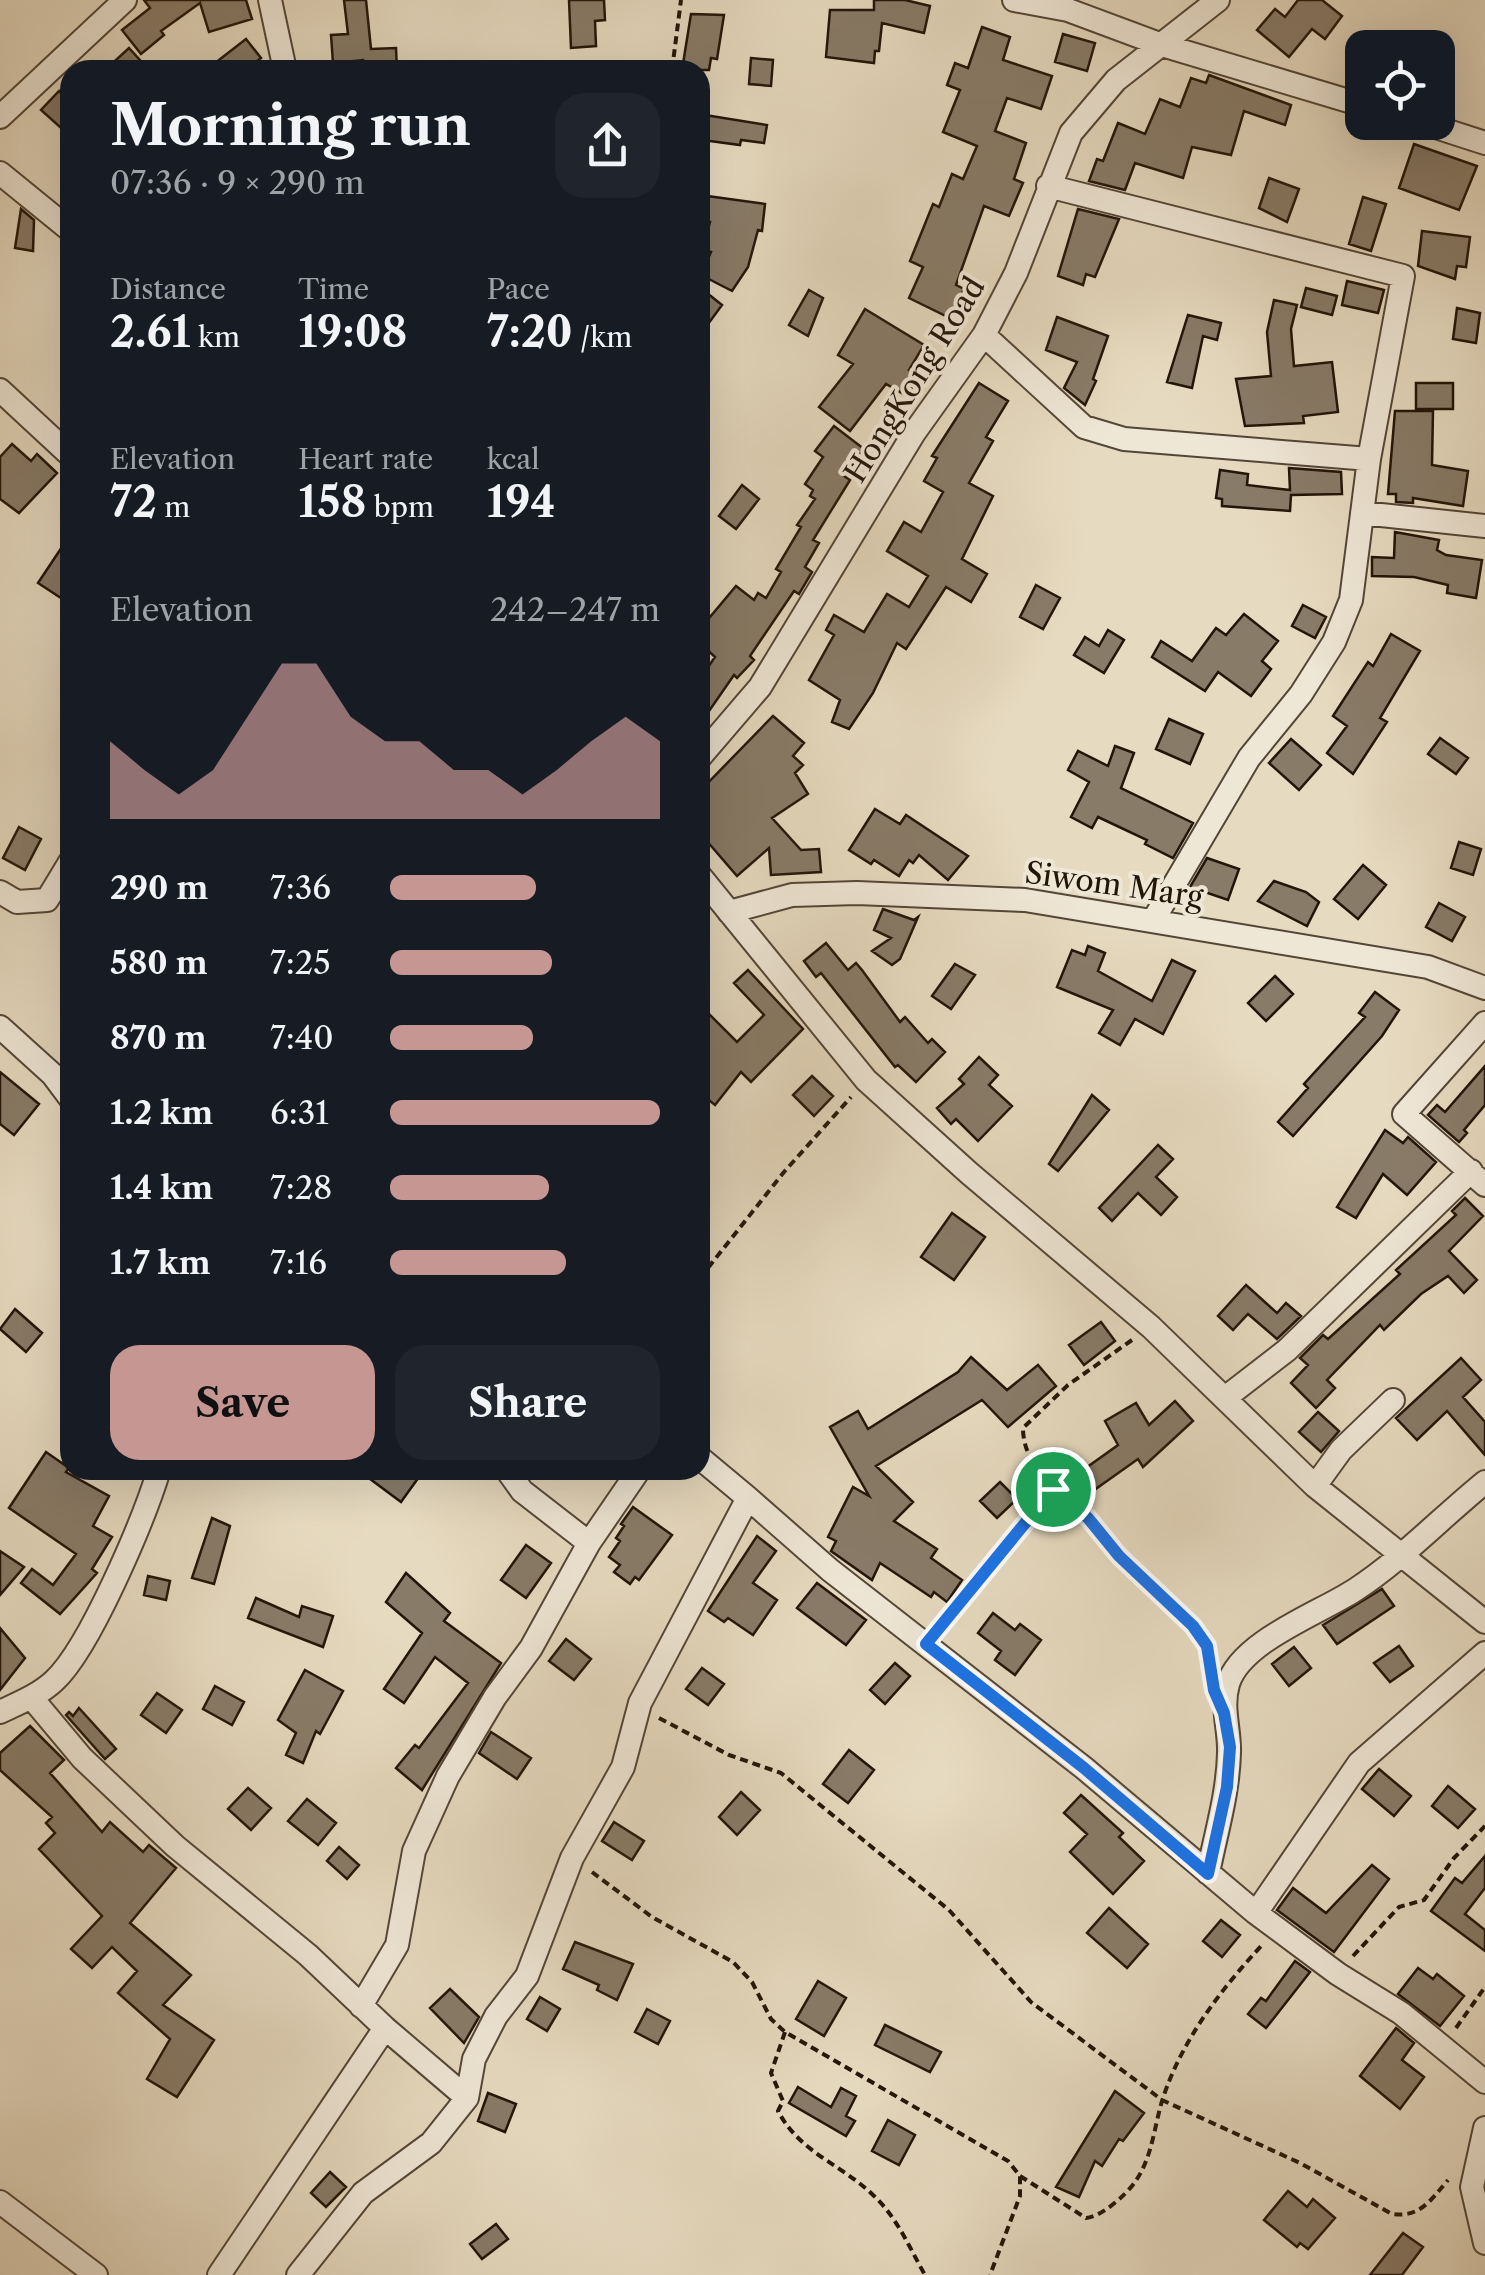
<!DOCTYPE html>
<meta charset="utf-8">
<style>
:root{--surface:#171b24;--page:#20242c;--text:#f1f3f6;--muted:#9ea1a6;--accent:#c59692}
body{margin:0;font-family:"Libre Caslon Text",serif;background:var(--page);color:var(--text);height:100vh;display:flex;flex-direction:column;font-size:38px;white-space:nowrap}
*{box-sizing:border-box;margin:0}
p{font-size:32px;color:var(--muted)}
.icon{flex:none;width:55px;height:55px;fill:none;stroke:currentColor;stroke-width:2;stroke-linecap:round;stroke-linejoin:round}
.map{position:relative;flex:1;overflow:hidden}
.details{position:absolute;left:60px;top:60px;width:650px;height:1420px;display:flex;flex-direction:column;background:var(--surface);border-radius:30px;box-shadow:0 10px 40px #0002}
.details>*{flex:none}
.fabs{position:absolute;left:1345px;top:30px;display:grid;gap:20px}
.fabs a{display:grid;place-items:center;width:110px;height:110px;border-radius:20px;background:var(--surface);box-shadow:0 10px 40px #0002;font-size:50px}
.pin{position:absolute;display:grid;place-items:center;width:85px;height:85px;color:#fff;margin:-42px;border:5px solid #fff;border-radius:50%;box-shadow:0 2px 10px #0007}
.round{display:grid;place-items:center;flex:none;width:105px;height:105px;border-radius:30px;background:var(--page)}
.overview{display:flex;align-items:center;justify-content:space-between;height:170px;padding:0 50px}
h1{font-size:55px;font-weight:700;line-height:75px}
.stats{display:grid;grid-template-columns:repeat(3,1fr);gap:15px;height:170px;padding:10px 50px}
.stats div{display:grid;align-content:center}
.stats b{font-size:42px;font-weight:700}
.stats small{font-size:28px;font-weight:400}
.stats p{font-size:28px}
.chart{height:280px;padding:20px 50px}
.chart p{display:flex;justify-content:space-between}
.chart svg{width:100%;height:180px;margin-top:10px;fill:var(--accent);opacity:.7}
.button{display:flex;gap:20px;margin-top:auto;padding:20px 50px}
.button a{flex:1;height:115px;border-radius:30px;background:var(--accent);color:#111;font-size:40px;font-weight:700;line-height:115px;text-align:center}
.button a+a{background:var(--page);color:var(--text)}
ul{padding:0 50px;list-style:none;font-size:32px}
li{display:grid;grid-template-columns:160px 120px 1fr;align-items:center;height:75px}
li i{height:25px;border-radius:12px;background:var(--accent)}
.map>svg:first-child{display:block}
.building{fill:#887b68;stroke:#221509;stroke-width:2.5}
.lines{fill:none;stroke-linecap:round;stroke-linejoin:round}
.street-casing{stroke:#534637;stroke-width:26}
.path{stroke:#221509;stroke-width:4;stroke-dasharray:8 5;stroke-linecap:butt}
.street{stroke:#efe7d6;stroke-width:22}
.route-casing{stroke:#fff;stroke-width:20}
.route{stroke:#1a73e8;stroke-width:12}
.labels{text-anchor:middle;stroke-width:8;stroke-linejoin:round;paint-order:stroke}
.street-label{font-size:30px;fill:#221509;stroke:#efe7d6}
</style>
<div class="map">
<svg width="1485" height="2275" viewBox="0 0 1485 2275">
<rect width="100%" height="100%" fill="#e6dac0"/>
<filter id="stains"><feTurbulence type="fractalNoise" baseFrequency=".002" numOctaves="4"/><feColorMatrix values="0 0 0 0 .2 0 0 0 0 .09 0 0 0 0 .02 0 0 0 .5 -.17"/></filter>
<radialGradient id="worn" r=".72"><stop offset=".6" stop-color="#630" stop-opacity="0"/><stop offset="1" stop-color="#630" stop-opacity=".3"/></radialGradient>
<path class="building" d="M144 0H246L252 19 209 32 200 3 161 31 164 35 141 54 122 30 150 8Z
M344 0H366L371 49 396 48 397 70H364L363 60 333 63 331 35 348 34Z
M569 0H604L605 20 595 21 596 46 571 48Z
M874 0H905L930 6 924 33 882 23 879 51H875L874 63 826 57 830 10H874Z
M1298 0H1322L1342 16 1325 39 1312 29 1289 57 1257 30 1275 9 1285 17Z
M691 14 724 15 717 59 711 58 709 70H682Z
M982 27 1010 37 1003 60 1052 76 1041 109 1007 98 995 131 1026 143 1014 179 1023 183 1009 216 984 206 956 285 964 289 950 318 909 298 923 267 910 261 933 204 939 207 952 174 963 179 977 146 943 132 960 90 947 85 955 63 968 68Z
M1063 34 1095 43 1087 71 1055 62Z
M246 39 261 58 245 70H206Z
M129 48 149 70H105Z
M751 58 773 60 771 86 749 84Z
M1209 75 1291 105 1285 125 1244 111 1231 155 1192 147 1183 178 1135 163 1125 190 1089 181 1097 159 1103 161 1118 123 1145 134 1160 99 1180 107 1191 78 1206 83Z
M59 91 70 102V136L41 110Z
M705 115 767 125 764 143 741 140 740 145 702 140Z
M1414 144 1477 166 1459 210 1399 188Z
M1269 178 1299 189 1287 222 1259 208Z
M700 195 765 204 762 231 758 230 748 267 732 291 701 275 711 252 702 250 710 222 700 220Z
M1363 197 1386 204 1371 251 1349 244Z
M21 209 34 220 33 251 15 248Z
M1078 209 1119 219 1095 277 1086 274 1083 285 1058 276Z
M1422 231 1470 237 1466 267 1457 266 1455 279 1418 266Z
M1347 281 1384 290 1378 313 1342 305Z
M1306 288 1337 296 1332 315 1301 307Z
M809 290 823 298 808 336 789 325Z
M707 293 722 305 700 335V303Z
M1274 300 1297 305 1291 329 1294 366 1332 362 1338 412 1303 416 1304 423 1245 426 1236 379 1271 376 1267 332Z
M1457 308 1480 313 1476 343 1453 339Z
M865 309 924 345 909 370 919 375 907 396 886 384 850 431 819 407 853 364 838 355Z
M1188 315 1221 323 1217 340 1203 336 1192 388 1167 382Z
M1057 317 1108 336 1093 379 1096 381 1085 405 1064 388 1077 362 1046 350Z
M979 383 1008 401 986 437 993 441 969 483 993 496 962 559 987 574 971 602 946 587 906 649 897 643 873 693 849 729 832 722 840 700 809 680 834 635 826 630 834 615 864 632 887 594 909 607 928 576 887 551 904 522 921 532 943 492 924 481 937 458 932 456Z
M1416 383H1453V409H1416Z
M1395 411H1433L1432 465 1468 471 1463 506 1413 498V503L1396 502V494H1388Z
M834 426 864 449 844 476 850 480 813 540 819 543 805 567 812 572 799 594 794 591 750 656 754 660 737 678 734 675 700 724V679L715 657 700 643V629L736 586 754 600 758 593 766 598 781 572 776 569 801 527 797 525 815 499 810 496 813 490 805 484 823 457 815 451Z
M12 444 31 461 37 454 57 473 19 513 0 499V457Z
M1289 468 1341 472 1342 494 1291 495 1290 511 1222 506V499L1216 498 1220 470 1248 474 1247 485 1290 490Z
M742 485 759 499 736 529 719 516Z
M1395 532 1439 540 1437 550 1446 555 1482 560 1476 598 1447 593 1448 585 1414 577 1372 576V557L1394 558Z
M70 535V585L61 598 38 583Z
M1036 585 1060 598 1043 629 1020 617Z
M1303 605 1326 617 1315 638 1292 626Z
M1244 614 1278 641 1262 661 1271 669 1251 696 1218 672 1205 691 1152 657 1161 641 1192 661 1216 628 1226 635Z
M1108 630 1124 640 1104 673 1074 655 1085 637 1099 646Z
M1391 634 1420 651 1380 718 1387 722 1353 774 1327 753 1347 726 1333 716 1368 662 1373 666Z
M773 716 804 743 793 756 803 765 795 773 808 794 772 818 801 850 819 849 821 872 771 875 769 848 737 876 700 833V791Z
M1169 719 1203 734 1190 764 1156 749Z
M1440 738 1468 758 1456 774 1428 754Z
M1291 739 1321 765 1299 790 1269 763Z
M1115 746 1134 753 1121 788 1193 823 1173 858 1145 844 1147 840 1098 817 1092 828 1071 817 1089 782 1068 770 1078 751 1108 766Z
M875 809 900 824 906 815 968 856 948 880 919 855 913 863 909 860 899 876 874 860 871 864 849 850Z
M19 827 41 839 25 870 3 858Z
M1459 842 1481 849 1473 875 1451 868Z
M1207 858 1239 869 1228 900 1190 887Z
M1363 865 1386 885 1358 919 1334 899Z
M1274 881 1306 892 1319 902 1307 926 1258 901Z
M1439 903 1465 917 1452 941 1426 927Z
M883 909 914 920 918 917 900 959 892 965 872 951 891 938 874 930Z
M826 943 848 970 856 963 862 970 900 1022 905 1017 928 1043 932 1039 945 1052 916 1082 898 1065 895 1067 821 973 816 977 804 961Z
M1088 946 1105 953 1098 971 1152 1001 1172 960 1195 971 1163 1034 1135 1019 1120 1045 1099 1033 1113 1010 1057 987 1072 950 1085 955Z
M955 964 975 975 951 1009 932 996Z
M748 970 803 1029 751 1082 741 1072 715 1105 700 1093V1005L737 1042 764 1015 734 983Z
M1275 976 1293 994 1266 1021 1248 1003Z
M1375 992 1399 1010 1382 1036 1293 1136 1278 1122 1308 1088 1304 1084 1365 1017 1359 1013Z
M979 1057 998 1075 989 1085 1012 1106 978 1141 956 1119 951 1124 937 1108 964 1084 959 1079Z
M1485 1066V1105L1464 1130 1467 1133 1459 1142 1428 1115 1437 1105 1445 1112Z
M0 1072 39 1104 14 1135 0 1124Z
M812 1076 833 1096 814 1116 793 1095Z
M1092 1095 1109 1110 1058 1171 1049 1164Z
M1385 1130 1403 1143 1408 1137 1436 1162 1407 1195 1383 1174 1356 1218 1337 1207Z
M1158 1145 1173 1159 1156 1177 1177 1197 1161 1215 1138 1193 1112 1221 1099 1208Z
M1465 1198 1483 1216 1449 1251 1477 1280 1464 1293 1448 1276 1421 1294 1384 1330 1380 1325 1327 1380 1335 1388 1316 1408 1291 1383 1308 1365 1300 1358 1323 1335 1328 1339 1400 1274 1396 1270 1456 1215 1452 1211Z
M952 1213 985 1237 954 1280 921 1257Z
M1246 1285 1277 1313 1286 1303 1301 1316 1277 1339 1248 1314 1233 1330 1218 1316Z
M15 1309 42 1333 26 1352 0 1329Z
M1101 1322 1115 1341 1084 1365 1069 1345Z
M971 1357 1007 1390 1038 1365 1056 1386 1008 1427 982 1400 876 1466 913 1502 894 1521 937 1549 931 1558 962 1580 947 1602 934 1592 931 1597 880 1563 872 1580 831 1551 836 1541 828 1537 853 1487 869 1496 830 1427 858 1411 868 1429 958 1372Z
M1461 1358 1481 1380 1463 1397 1485 1422V1455L1447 1411 1417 1440 1396 1418Z
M1175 1401 1193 1421 1143 1467 1138 1459 1090 1493 1076 1475 1118 1445 1105 1421 1136 1403 1149 1425Z
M1318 1412 1339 1431 1321 1452 1299 1432Z
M46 1452 69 1468 66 1472 109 1496 93 1526 112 1537 92 1569 97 1573 60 1614 21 1583 32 1569 53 1585 76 1554 9 1508Z
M358 1470H424L401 1502Z
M1000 1482 1017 1499 997 1518 980 1501Z
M633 1507 672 1535 639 1580 635 1577 630 1584 614 1572 620 1565 609 1557 620 1541 616 1538 624 1526 621 1524Z
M212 1518 230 1526 214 1584 192 1578Z
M757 1536 776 1551 753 1583 777 1600 753 1635 728 1618 724 1622 708 1611Z
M526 1545 551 1563 526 1598 501 1580Z
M0 1551 24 1567 0 1595Z
M406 1573 450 1613 444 1621 501 1663 422 1790 396 1768 415 1745 419 1748 468 1683 435 1657 404 1703 384 1689 422 1633 386 1602Z
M148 1576 170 1581 166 1600 144 1595Z
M817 1583 866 1620 846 1645 797 1608Z
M1382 1589 1394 1606 1337 1644 1323 1625Z
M256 1598 299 1617 302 1606 333 1616 323 1647 248 1618Z
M993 1613 1015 1630 1020 1624 1041 1640 1015 1675 995 1660 1001 1651 978 1633Z
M0 1628 25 1658 0 1690Z
M566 1639 591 1659 574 1680 549 1661Z
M1399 1646 1413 1666 1390 1682 1374 1663Z
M1294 1647 1311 1668 1289 1686 1272 1664Z
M895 1663 910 1676 885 1704 870 1690Z
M702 1668 724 1684 708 1705 686 1689Z
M305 1670 343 1691 320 1734 316 1731 303 1763 286 1755 296 1733 278 1720Z
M215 1686 244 1702 232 1725 203 1709Z
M157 1693 182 1710 166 1733 141 1715Z
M79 1708 116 1749 105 1759 66 1715 69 1712 73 1716Z
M30 1726 64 1760 50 1773 102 1832 110 1822 143 1852 149 1845 176 1868 130 1923 191 1975 163 2005 214 2040 177 2097 147 2079 170 2039 118 1993 137 1971 112 1947 92 1968 71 1949 102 1916 39 1849 55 1833 46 1823 52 1817 0 1770V1753Z
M491 1732 531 1758 517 1779 479 1753Z
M849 1750 874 1770 848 1803 823 1784Z
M1379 1769 1411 1796 1394 1816 1362 1789Z
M1448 1786 1475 1809 1458 1828 1432 1806Z
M248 1788 271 1808 251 1830 228 1809Z
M741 1792 760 1810 737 1835 719 1817Z
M1081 1795 1123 1833 1119 1837 1144 1861 1113 1894 1070 1852 1087 1834 1064 1813Z
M307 1799 336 1823 318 1845 288 1821Z
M614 1822 644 1841 632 1860 602 1841Z
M339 1847 359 1865 347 1879 327 1861Z
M1485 1856V1888L1465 1914 1485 1930V1951L1431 1911 1455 1878 1462 1883Z
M1372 1865 1389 1879 1334 1952 1277 1910 1293 1888 1326 1913Z
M1109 1908 1148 1944 1127 1968 1087 1933Z
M1221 1920 1240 1935 1222 1957 1203 1941Z
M575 1942 633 1964 617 2000 597 1990 599 1985 563 1969Z
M1295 1961 1310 1972 1266 2028 1248 2014 1261 1998 1266 2001Z
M1418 1968 1433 1979 1437 1974 1464 1996 1440 2026 1398 1994Z
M818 1981 846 1998 824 2036 796 2019Z
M450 1989 479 2017 464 2043 430 2008Z
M540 1997 560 2009 547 2031 527 2019Z
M647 2009 670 2021 658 2044 635 2032Z
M885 2025 941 2052 930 2072 875 2045Z
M1396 2028 1414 2043 1402 2060 1424 2077 1400 2109 1360 2076Z
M798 2087 831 2107 841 2088 856 2096 846 2116 855 2121 846 2136 789 2103Z
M1115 2091 1144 2113 1123 2141 1119 2139 1102 2166 1095 2161 1079 2197 1056 2187Z
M488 2093 516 2104 505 2132 478 2121Z
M888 2120 915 2135 899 2165 872 2151Z
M330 2172 346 2187 326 2207 311 2193Z
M1288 2191 1307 2207 1313 2199 1335 2218 1308 2249 1300 2243 1297 2247 1264 2220Z
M496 2224 508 2239 482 2259 470 2244Z
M1403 2233 1423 2247 1402 2275H1370Z"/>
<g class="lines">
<g class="street-casing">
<path id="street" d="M270 0 285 70
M1014 0 1068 10 1162 45 1362 105
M0 117 125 0
M1420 122 1485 143
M0 173 70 230
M1048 186 1403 276 1369 459 1351 600 1334 642 1301 694 1249 758 1154 919
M984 335 1084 427 1124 439 1369 459
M0 390 70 455
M1362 513 1485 526
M700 757 760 687 914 433 984 335 1016 273 1071 133 1116 80 1218 0
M700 876 866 1080 969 1173 1151 1327 1315 1486 1485 1622
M0 892 17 902 47 900 70 862
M729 912 792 895 857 893 1025 900 1428 967 1485 988
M1485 1023 1404 1114 1485 1185
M0 1027 52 1074 70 1098
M1225 1398 1287 1350 1471 1171
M507 1470 522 1491 589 1543
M1315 1486 1341 1450 1393 1400
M748 1498 830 1570 1084 1768 1256 1913 1338 1974 1401 2013 1485 2082
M31 1697 82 1758 175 1846 308 1955 385 2028 467 2098
M0 1712C19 1703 39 1695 54 1681 90 1648 144 1519 159 1470
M1208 1873C1216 1833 1228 1794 1229 1753 1230 1730 1221 1708 1228 1684 1241 1641 1320 1613 1355 1590 1400 1561 1443 1516 1485 1482
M1256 1913 1359 1763 1485 1653
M361 2006 397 1945 414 1851 448 1776 495 1697 531 1648 589 1543 639 1470
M1485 2128 1472 2187 1485 2243
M0 2202 96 2275
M219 2275 385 2028
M298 2275 363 2193 431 2143 467 2098 474 2059 496 2016 527 1976 572 1858 623 1767 640 1703 748 1498 700 1458"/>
</g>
<path class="path" d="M672 70 681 0
M700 1278 784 1172 851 1097
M1132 1340 1068 1385 1023 1428C1023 1469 1062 1493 1088 1519 1099 1530 1108 1544 1118 1555 1149 1589 1203 1618 1210 1666
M940 1630 1053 1489
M659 1718 729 1755 781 1773 949 1910 1031 2002 1162 2100 1300 2163 1392 2214C1420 2218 1431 2200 1448 2180
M592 1872 652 1917 733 1962 752 1982 771 2019 785 2032 1008 2161 1020 2176V2196L990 2275
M1353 1956 1399 1907 1424 1900 1454 1858 1485 1826
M1456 2028 1485 1987
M785 2032 771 2073 783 2101 778 2111C800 2153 841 2164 873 2195 897 2217 909 2247 925 2275
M1020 2176 1086 2218C1101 2217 1126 2195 1135 2182 1152 2158 1154 2128 1162 2101 1181 2041 1221 1989 1263 1944"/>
<use href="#street" class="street"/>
</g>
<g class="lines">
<g class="route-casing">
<path id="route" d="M1053 1489 1088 1518 1119 1556 1193 1626 1207 1646 1214 1690 1224 1713 1230 1747 1227 1787 1208 1874 1084 1768 926 1644Z"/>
</g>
<use href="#route" class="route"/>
</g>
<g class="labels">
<g class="street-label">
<text transform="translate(915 380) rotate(-58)" y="10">HongKong Road</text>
<text transform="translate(1114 885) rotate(8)" y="10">Siwom Marg</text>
</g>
</g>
<rect width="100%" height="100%" filter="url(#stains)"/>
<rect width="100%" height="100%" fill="url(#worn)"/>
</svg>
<div class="fabs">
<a><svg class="icon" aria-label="locate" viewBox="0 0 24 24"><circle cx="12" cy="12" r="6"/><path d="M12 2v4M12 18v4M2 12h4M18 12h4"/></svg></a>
</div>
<div class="pin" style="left:1053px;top:1489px;background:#1e9e55"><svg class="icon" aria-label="arrive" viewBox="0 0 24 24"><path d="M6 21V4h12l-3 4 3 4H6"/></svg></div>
<section class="details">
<div class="overview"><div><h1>Morning run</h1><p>07:36 · 9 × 290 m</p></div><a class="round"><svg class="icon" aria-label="share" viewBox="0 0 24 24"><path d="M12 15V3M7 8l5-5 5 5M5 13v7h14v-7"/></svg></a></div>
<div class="stats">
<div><p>Distance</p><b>2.61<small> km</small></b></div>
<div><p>Time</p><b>19:08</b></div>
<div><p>Pace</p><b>7:20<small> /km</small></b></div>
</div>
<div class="stats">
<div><p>Elevation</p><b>72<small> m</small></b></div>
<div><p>Heart rate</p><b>158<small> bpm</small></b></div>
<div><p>kcal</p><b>194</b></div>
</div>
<div class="chart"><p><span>Elevation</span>242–247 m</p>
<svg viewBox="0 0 160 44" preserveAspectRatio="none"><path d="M0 44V25L10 32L20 38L30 32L40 19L50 6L60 6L70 19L80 25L90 25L100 32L110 32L120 38L130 32L140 25L150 19L160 25V44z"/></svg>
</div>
<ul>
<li><b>290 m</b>7:36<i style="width:54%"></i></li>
<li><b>580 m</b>7:25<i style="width:60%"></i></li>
<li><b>870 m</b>7:40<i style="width:53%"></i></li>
<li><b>1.2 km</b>6:31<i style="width:100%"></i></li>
<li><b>1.4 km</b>7:28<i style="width:59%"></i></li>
<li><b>1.7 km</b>7:16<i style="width:65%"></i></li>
</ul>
<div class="button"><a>Save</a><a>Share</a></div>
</section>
</div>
